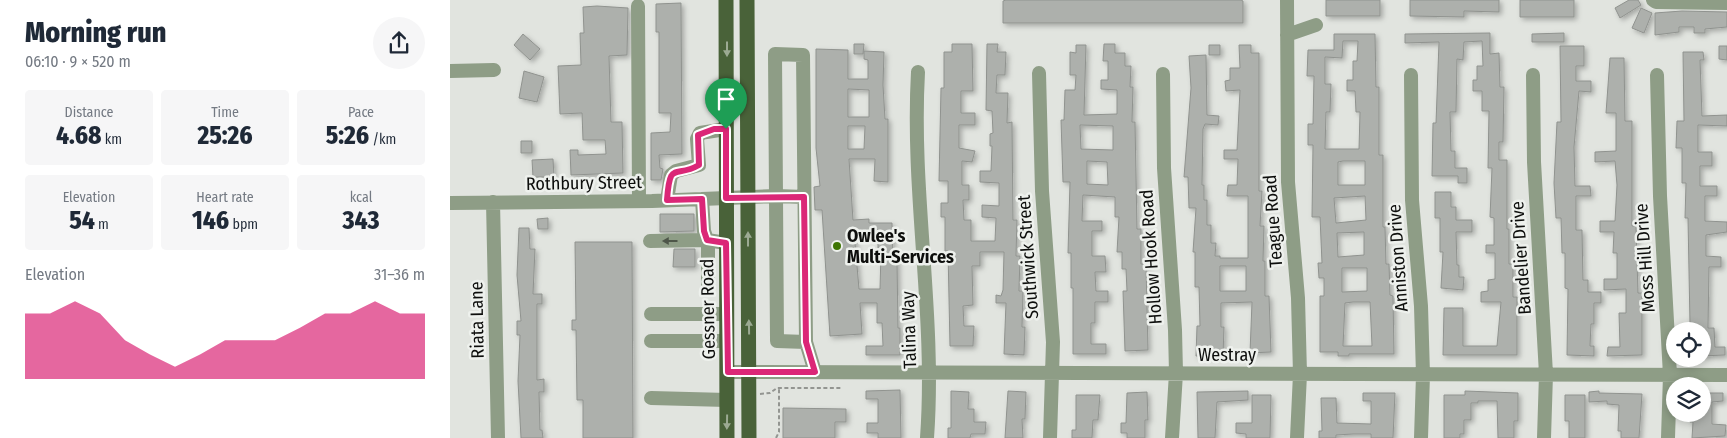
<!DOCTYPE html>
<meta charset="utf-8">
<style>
:root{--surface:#fff;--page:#f6f6f7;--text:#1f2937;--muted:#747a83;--accent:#db2777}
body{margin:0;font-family:"Fira Sans Condensed",sans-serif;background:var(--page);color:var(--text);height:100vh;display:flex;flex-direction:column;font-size:19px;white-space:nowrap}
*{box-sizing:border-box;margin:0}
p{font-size:16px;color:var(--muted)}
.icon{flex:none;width:28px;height:28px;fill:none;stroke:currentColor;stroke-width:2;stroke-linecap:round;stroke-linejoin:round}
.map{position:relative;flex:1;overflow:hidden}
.panel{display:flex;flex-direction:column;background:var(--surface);width:450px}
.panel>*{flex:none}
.fabs{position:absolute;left:1216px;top:322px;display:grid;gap:10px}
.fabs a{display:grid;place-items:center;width:45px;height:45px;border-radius:50%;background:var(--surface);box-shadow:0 2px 8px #0003;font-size:25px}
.pin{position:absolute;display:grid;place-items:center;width:42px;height:42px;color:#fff;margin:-51px -21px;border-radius:50% 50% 50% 0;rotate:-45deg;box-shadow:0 0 5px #0007}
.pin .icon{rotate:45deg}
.round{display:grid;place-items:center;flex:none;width:52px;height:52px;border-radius:26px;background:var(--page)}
.summary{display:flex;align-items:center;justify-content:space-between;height:85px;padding:0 25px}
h1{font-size:28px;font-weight:800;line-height:38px}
.metrics{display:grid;grid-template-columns:repeat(3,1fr);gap:8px;height:85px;padding:5px 25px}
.metrics div{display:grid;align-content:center;border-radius:5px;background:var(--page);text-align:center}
.metrics b{font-size:25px;font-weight:800}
.metrics small{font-size:14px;font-weight:400}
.metrics p{font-size:14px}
.chart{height:140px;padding:10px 25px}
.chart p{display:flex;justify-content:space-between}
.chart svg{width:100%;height:90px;margin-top:5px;fill:var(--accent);opacity:.7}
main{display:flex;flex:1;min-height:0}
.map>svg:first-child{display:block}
.building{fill:#adb0ac;stroke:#90938f;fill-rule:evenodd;filter:url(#shadow)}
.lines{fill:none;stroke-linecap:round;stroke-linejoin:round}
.path{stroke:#939591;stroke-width:2;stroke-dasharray:4 2.5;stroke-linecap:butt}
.minor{stroke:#8e9d86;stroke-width:14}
.major{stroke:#496239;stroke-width:15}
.oneway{fill:#9caa93}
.oneway2{fill:#4e5649}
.route-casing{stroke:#fff;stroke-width:10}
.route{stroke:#db2777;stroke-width:6}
.poi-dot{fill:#3e7503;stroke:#eef1ed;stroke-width:2}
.labels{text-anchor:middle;stroke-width:5;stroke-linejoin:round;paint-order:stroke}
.street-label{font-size:18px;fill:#0d0e0c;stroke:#eef1ed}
.poi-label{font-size:18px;font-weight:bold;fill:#0d0e0c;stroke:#eef1ed;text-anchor:start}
</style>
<main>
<section class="panel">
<div class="summary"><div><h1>Morning run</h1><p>06:10 · 9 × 520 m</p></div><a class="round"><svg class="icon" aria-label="share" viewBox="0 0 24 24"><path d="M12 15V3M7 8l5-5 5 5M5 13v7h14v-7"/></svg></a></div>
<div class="metrics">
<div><p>Distance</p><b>4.68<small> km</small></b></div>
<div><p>Time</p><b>25:26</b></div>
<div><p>Pace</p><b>5:26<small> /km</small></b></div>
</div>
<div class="metrics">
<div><p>Elevation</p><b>54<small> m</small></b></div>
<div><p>Heart rate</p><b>146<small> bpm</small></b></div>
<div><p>kcal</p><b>343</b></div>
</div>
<div class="chart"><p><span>Elevation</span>31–36 m</p>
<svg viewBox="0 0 160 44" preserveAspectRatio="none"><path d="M0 44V12L10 12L20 6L30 12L40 25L50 32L60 38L70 32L80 25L90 25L100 25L110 19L120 12L130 12L140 6L150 12L160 12V44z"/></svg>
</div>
</section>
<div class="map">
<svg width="1277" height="438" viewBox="0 0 1277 438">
<defs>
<filter id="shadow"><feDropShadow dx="2.5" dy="2.5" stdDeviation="2.5" flood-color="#0004"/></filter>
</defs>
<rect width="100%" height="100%" fill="#e1e4df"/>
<path class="building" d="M556 0H791L793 1V23H553V1Z
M876 0H930V16H876Z
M960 0H1049V12L1014 11V17L960 16Z
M1070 0H1124V17H1070Z
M1179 0H1188L1191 5 1170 18 1165 8Z
M231 3 232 154 209 155 210 168 213 169 211 180H201V133L220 132 221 113H209V32H206V4Z
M147 6 178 8 177 55 159 56 161 122H172L173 173 121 175 120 150H128V155L156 154 155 140H133L132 113 110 114 108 66 131 65 130 33H134L133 7Z
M1191 8 1202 13 1194 33 1182 28Z
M1232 11 1277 12V27L1255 29V33H1244V27H1229V32L1205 35V13Z
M1040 33V54L1049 53 1050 87H1054L1053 142H1049V160H1057V229H1059V264H1063V297H1067V355H993L994 308H1013V346H1047L1051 302H1031V292L1038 291V280L1045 279V253H1036V245H1044V218L1040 217 1042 168H1038L1039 111H1032V91H1023V80H1027V66H1033L1032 41 1014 42 1013 60 1007 59 1006 112H1000L1001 151H1005V168H1017V183H1008V176H982L983 123H986L989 42 955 43V34Z
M1114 33V42H1082V34Z
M73 34 90 49 80 60 64 45Z
M884 34H925L926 87H929V155H933V227H935L936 264H939L940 295 943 296 944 354H899V356H888V352H870V296H874V278H869L868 263H872L870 217H862L863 145H858V124H863L864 76H857L858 50H884ZM893 41H908L907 61H903V80H897V91H905L906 112H910L909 149H875L876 112H880L881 84H875V57L892 58ZM893 161H915V185H888V162ZM915 196 916 220 886 223 884 198ZM914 232V255L888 257 887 233ZM892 268H917V291L892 292ZM903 302H920L922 346H893L895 303Z
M404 44H414L413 54H404Z
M502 44H522L523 91H511V113H525V125H509V148L525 151 522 162 512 161V185H519V200H513L514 220H521V241H545L546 218 532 217V205L549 206V183L530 182V171H541L542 146H540V134L543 133 542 111 536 110 537 44H548L547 52H556L555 75H547L546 93H558L557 123 562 122 563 220H567L566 256H570L569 291H573L572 327H575L574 355 554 354 556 303H546V295L551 296 553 290 554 252H530V266H522L523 305 513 306 514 326H524L523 346H500L498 251H495V217H491V203H498V181H489L491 88H494V52H502Z
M654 44H665V53H675V66H681L680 87H683L682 122H685L687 229H691V264H696L698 350 675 351 673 291H677L676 269H672V252H667L669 217H665V197L633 195 632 221H652V231H642V256H655L656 272H645L646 291H658V302H645V323H641V344H656V354H623V288H621V253H618L620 182H613L611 120H614L615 90H625L626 75H620V52L626 53V45H636L634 115 667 114V90L651 89V80H658V61H653ZM630 125 663 126V150L631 149ZM637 161 657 162 658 185 637 184Z
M759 45H770V55H759Z
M789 45H801V53H809V191H812L810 226H814L813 261H815V296H819L821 352 800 353 802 302 771 303V327H774L773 356H746L747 326H750L749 287H745V252H743L746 208H739L738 177H734L741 88 739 56 756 55 757 115 769 116 768 125 755 124 753 129 752 185H754V200H757V225H761V243H766L765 256H770V258H798V196H777L778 185H787L788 159H774V150H787L790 90 776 91 775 81 780 80V68H790ZM770 266H796V291H770Z
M1110 46H1134V66H1126V81H1141V92L1129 91 1124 147 1125 186H1140L1141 196H1126V230H1132L1133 280H1138V292H1151V303H1144V324H1141L1140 346H1144V356L1117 355 1118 289 1115 288V253H1112L1111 218H1106L1104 183 1107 122H1111Z
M1269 46H1277V60L1269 59Z
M366 49 398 50V79H418V60L414 59V51L434 52 433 85 435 119H438V182L424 181 425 159H399L403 220 419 219V223H442L443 260H447L448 328H450V355H416V346H433L432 323H427V303H410L412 334 380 336 372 210H365L364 187 370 186 366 148ZM398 89 419 90V117H398ZM398 126H415L414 149H398ZM428 230V252H431L430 289H409L404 231Z
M1233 52H1253L1254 60H1250L1252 116 1277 115V126L1248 125V152H1262V166H1250V186H1267V196H1255V221L1277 222V232L1256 235V256L1271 257V267H1259L1258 328H1264L1265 347H1275V355L1252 356V331H1242V324H1240L1238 218H1235L1236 183H1232V148H1226L1227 121H1234Z
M1160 58H1174L1175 121H1182V226H1186L1188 293H1192V355L1157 356 1158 347H1170L1169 313H1176V289L1154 290V279H1167V253H1163L1164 232H1150V221H1165L1167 185 1165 161 1145 162V152L1166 151V113H1156Z
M74 71 94 77 87 102 69 98Z
M71 141H82V153H71Z
M103 159 104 177H83L82 160Z
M985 192H1001V207H1006V220H1022V232H1006L1007 265H1009V277H1014L1013 290 991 288 993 252H990V218H985Z
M210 214H244V231L210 232Z
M98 218V229H88L87 219Z
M69 228H79L80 249H85L83 294H92V304H87V380L94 379V392H89L90 430H92L93 438H71L68 381 70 335H67V321H71L67 275Z
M125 242H182L183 438H133V400H127L126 330H122V320H126Z
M224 249H245V267H223Z
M450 390 451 438H428V433H417V423H428V399H416V391Z
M501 391 519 392 518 409H524V422H536L535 434H521L520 438H498V428H501Z
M558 391 576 392 575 419H572L573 438H555Z
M798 391V400L767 402 765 438H748L747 392Z
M1015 391 1068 393V421H1064V438H1048L1047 401H1028V403H1021V420H1014V434H1010V438H994V395H1015Z
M1149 391V393L1192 394 1189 438H1171V431H1168L1169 405 1157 404V401L1139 402V392Z
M697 392 698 420H695V438H677V433H671V423H676L677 393Z
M913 393H945L943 438H921V434H903L886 435V438H869V431H872L871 398H886L887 423 921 424V401H913Z
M1252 393H1273V401L1262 402V424L1276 425 1275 436 1242 438 1243 422H1240V414H1252Z
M626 395H650L648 420H643L642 438H622V430H626Z
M802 395H821L820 438H796V434L786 433V423H802Z
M1115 395H1135V438H1119V421H1115Z
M333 408 396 409V422H385V438H333Z"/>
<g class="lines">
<path class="path" d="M310 394 320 393 327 388H392
M326 438 329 432V388"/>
<path class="minor" d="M837 0 838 182 848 298 850 374 847 438
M1203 0 1206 2 1277 3
M188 6 189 201
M837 35 866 25
M325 54 353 55 356 342 327 341Z
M0 71 44 70
M468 72C461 194 486 315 477 438
M589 73 592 191 603 342 600 438
M713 74 714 168 725 330 726 373 722 438
M961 75 962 200 971 306 973 375 971 438
M1083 75 1084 162 1096 374 1094 438
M1207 75 1210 196 1220 375 1218 438
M252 199 254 231 258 243V284
M217 200 221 175 226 171 249 165 247 139 250 133 276 129
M43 202 48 438
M0 203 202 201 326 196 354 197
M200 241 257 240 276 243
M201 314H276
M201 341H277
M356 342 365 372
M278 372 1277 375
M201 398 277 400"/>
<path class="major" d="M276 0 277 438
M297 0 299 438"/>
</g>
<defs><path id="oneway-solid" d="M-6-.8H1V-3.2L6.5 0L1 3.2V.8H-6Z" transform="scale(1.25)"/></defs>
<g class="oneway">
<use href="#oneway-solid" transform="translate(277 49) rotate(90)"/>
<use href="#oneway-solid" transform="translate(298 239) rotate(-90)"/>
<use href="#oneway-solid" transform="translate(299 327) rotate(-91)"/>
<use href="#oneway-solid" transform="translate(277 422) rotate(91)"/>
</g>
<use class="oneway2" href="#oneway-solid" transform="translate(220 241) rotate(180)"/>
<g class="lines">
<g class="route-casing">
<path id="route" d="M264 129H276V198L354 197 356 342 365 372H278L276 243 257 240 254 231 252 199 217 200C220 159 225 179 249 165L248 135Z"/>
</g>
<use href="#route" class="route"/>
</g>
<circle class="poi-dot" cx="387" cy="246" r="5"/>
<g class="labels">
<g class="street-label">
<text transform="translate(134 183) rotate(-1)" y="6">Rothbury Street</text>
<text transform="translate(823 221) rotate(-94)" y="6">Teague Road</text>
<text transform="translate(578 257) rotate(-94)" y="6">Southwick Street</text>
<text transform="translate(701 257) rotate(-94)" y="6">Hollow Hook Road</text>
<text transform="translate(948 258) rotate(-94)" y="6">Anniston Drive</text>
<text transform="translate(1071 258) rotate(-94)" y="6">Bandelier Drive</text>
<text transform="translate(1195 258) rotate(-94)" y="6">Moss Hill Drive</text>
<text transform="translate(258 309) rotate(-91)" y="6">Gessner Road</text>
<text transform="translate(27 320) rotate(-91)" y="6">Riata Lane</text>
<text transform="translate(459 330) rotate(-92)" y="6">Talina Way</text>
<text x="777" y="361">Westray</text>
</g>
<g class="poi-label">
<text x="397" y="242">Owlee's<tspan x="397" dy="21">Multi-Services</tspan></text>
</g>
</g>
</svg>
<div class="fabs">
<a><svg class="icon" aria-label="locate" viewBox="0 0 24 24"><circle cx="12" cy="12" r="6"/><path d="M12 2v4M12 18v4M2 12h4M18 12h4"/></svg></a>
<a><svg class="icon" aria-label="layers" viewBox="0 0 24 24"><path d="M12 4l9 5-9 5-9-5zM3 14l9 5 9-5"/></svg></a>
</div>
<div class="pin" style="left:276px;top:129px;background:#1e9e55"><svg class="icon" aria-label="arrive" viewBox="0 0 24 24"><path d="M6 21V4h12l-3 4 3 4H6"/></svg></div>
</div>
</main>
